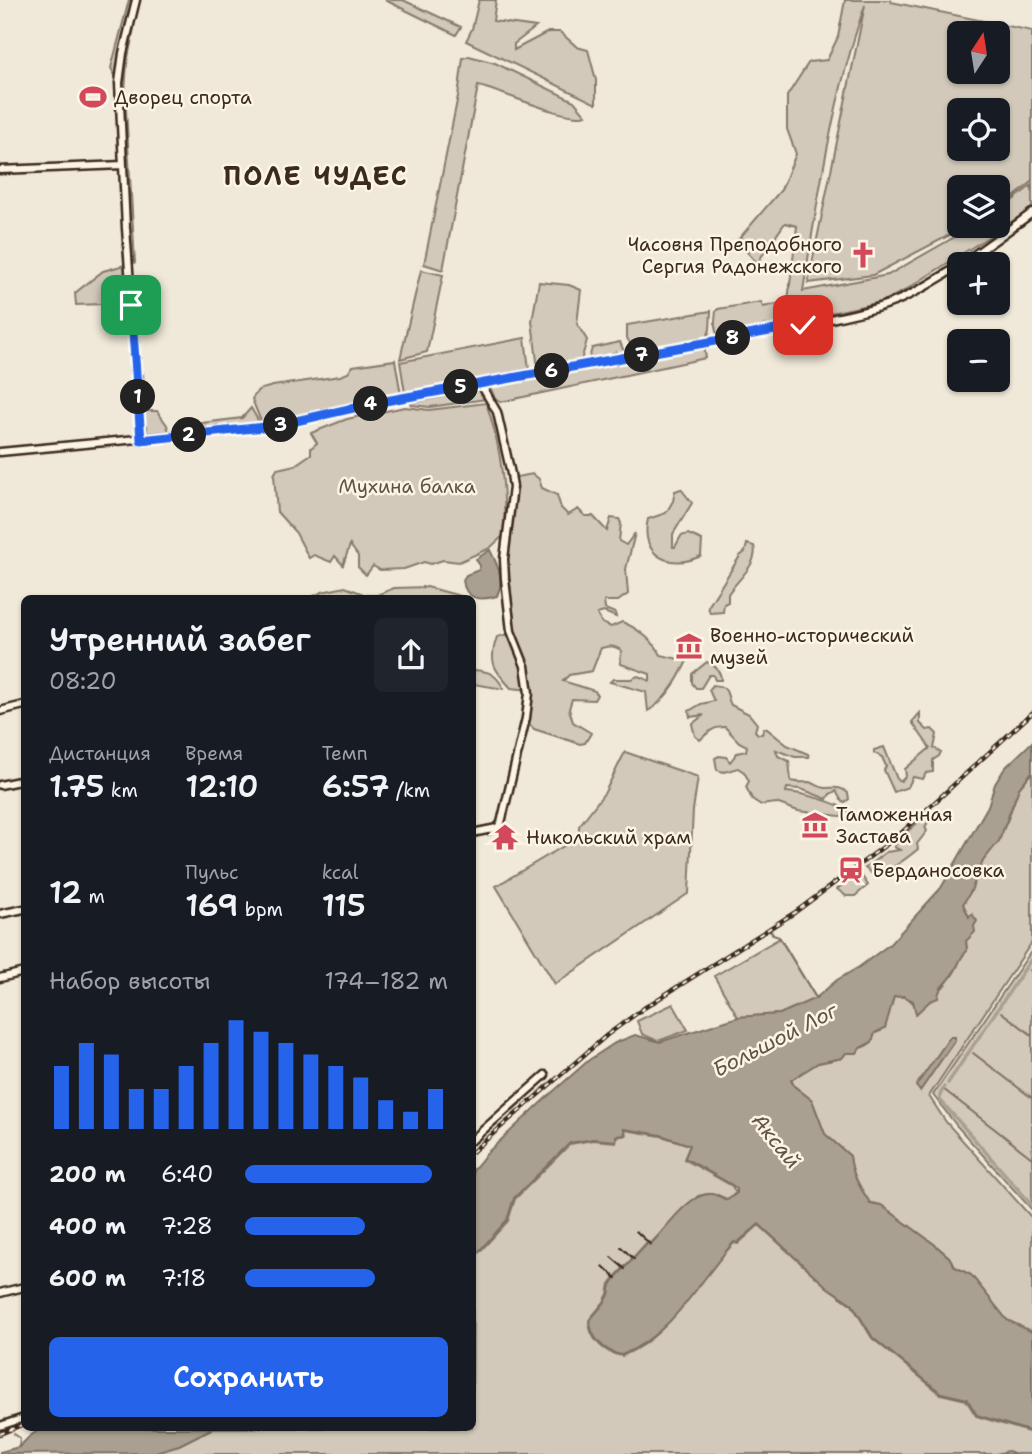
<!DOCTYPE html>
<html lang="ru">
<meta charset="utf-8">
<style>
:root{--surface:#171b24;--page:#20242c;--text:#f1f3f6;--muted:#9ea1a6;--accent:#2563eb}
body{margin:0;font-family:"Shantell Sans",sans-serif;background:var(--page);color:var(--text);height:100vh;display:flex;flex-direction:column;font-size:26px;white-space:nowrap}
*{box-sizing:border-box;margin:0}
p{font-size:23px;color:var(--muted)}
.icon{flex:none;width:38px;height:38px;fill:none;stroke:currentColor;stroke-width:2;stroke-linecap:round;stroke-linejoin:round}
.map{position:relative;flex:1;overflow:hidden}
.side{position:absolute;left:21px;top:595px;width:455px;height:836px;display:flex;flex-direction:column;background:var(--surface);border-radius:10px;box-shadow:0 2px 5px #0004}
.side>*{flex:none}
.needle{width:46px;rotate:12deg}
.buttons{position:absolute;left:947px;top:21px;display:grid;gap:14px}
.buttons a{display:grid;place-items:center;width:63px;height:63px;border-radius:10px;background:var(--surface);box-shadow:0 2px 5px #0004;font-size:35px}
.pin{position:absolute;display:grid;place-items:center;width:60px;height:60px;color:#fff;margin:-30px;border-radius:14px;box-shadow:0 4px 10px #0006}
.km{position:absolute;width:35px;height:35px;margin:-18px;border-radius:50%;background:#222;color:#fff;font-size:19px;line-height:35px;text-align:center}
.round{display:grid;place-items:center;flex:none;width:74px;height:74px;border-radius:10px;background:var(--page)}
.head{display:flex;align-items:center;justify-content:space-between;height:119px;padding:0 28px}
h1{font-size:32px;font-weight:600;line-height:52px}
.metrics{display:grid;grid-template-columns:repeat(3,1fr);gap:10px;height:119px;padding:7px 28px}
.metrics div{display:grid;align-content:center}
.metrics b{font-size:30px;font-weight:600}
.metrics small{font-size:19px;font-weight:400}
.metrics p{font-size:19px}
.chart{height:196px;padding:14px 28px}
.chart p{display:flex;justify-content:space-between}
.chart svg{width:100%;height:126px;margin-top:7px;stroke:var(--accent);stroke-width:6}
.cta{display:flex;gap:14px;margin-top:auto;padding:14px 28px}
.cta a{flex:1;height:80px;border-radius:10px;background:var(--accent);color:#fff;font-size:28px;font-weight:600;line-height:80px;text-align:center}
ul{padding:0 28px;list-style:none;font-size:23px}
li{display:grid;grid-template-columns:112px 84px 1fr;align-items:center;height:52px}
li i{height:18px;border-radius:9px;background:var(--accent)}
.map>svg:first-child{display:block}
.green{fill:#d2c9ba;stroke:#867a6c;stroke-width:2;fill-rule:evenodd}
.water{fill:#aaa091;stroke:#7e7163;stroke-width:2}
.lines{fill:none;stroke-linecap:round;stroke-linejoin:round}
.stream{stroke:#7e7163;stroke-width:2}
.canal{stroke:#aaa091;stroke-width:3.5}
.secondary-casing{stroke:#3b2a1e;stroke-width:11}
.secondary{stroke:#fcf5e5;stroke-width:6}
.tram{stroke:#3b2a1e;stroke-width:2}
.rail-casing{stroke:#3b2a1e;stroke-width:4.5}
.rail{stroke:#fcf5e5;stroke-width:2;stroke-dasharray:5;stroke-linecap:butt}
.route-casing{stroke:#fff;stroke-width:14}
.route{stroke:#2563eb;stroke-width:9}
.labels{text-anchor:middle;stroke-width:5;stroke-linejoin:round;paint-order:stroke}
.poi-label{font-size:19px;fill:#3b2a1e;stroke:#fcf5e5;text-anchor:start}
.park-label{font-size:19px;fill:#615245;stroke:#fcf5e5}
.water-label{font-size:21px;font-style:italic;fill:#625346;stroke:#fcf5e5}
.district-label{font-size:26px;font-weight:bold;letter-spacing:2px;fill:#3b2a1e;stroke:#fcf5e5}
</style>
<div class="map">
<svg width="1032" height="1454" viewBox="0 0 1032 1454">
<rect width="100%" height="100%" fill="#f0e9d9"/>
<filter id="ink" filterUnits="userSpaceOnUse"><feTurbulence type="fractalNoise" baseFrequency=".0143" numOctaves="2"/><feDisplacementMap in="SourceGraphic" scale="14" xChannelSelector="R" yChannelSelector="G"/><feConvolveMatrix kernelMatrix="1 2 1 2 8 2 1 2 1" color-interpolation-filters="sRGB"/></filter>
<g filter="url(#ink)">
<path class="green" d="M129 0H134L125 28 116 77 111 68Z
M385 0H403L461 27 456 35Z
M479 0H496L493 21 536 27 514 44V50L548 32H560L577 47 588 50 596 80V104L466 41 472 29Z
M845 0H891V2L1032 31V182L998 210V187H959V226H967L873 275 808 283 865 5C833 97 818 196 803 291L888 275 974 226H998V212L1032 185V209L904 291 882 302 807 318 798 314 788 301 797 226 785 223 757 263 737 241 781 190 796 154 787 129V96L809 62 827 60 838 37ZM959 33H998V72H959ZM959 110H998V149H959Z
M132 28H134L127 63 125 92 135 263 131 262 120 83 124 53Z
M469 56 495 63 574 101 586 115C568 122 502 91 478 86L443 270 424 264 458 96 463 58Z
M128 264 130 303 76 305 75 293 103 271Z
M421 270 443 275 427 352 400 359Z
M539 282 569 285 581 290 577 324 587 340 581 361 538 369 532 321Z
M761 302 763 307 777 304 791 314 794 321 781 325H765L756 329 719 337C713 329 715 320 716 311L718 309Z
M711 311 710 329 707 338 634 350 627 338V325Z
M525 338 529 369 405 393 400 362Z
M620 342 625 354 618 356 617 352 611 354 612 357 590 361 589 359 592 348Z
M704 347 706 358 500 402 495 399 490 386Z
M395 360 401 395 355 402 262 424 252 399 258 390 273 386 340 376 348 373 353 366Z
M140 371 143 373 145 411H157L167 425 169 433 146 434 147 427 143 430Z
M479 390 486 399 430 407 412 405 410 403Z
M486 403C501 445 506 490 504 535L490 548 459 562 443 560 431 564 424 562 404 569 380 570 373 566 366 575 358 567V556L350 545 343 565 335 556 331 562 314 555 309 558 296 533 277 512 274 475 277 469 295 465 311 454V448L317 443 311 433 347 419 405 407 429 410Z
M251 408 259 422 257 424 199 430 202 423 242 418Z
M533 474 539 479 542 488 557 495 561 508 568 515 578 509 585 516H593L607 531 611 518 619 519 621 523 619 541 626 545 635 533 626 569 628 594 618 601H604L605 609 615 613 616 617 604 612 597 614 602 623 611 627 622 622C636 627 655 642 661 655L687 661C679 678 665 701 648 711L646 692 610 682 613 679H631L638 676 650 681V674L621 664 620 658 622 651C614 645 610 646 601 648L592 671 569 675 563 681 595 691 597 695 594 700 572 699 569 709 573 722 591 733 585 743 580 744 534 729 527 722 530 690 511 688C494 670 488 662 497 637L515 632 507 555 515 502 516 477Z
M681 489 692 503 673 534V547H675L681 536 688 534 702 540 701 556C670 571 639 555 648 519L666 513 673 501 675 491Z
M747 544 754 546C759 564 737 580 728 594V602L724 604 723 612 710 613 708 607 740 556 745 552Z
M345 587 366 595H377L394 588 427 587 468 598H310L322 592Z
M707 662C716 666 721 671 721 680H715L713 675H709L701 688H696L692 683V674Z
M473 670C490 671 496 674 504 689L473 684Z
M713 685C731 687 725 694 731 705L749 714 757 724 755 731 758 734H762L764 728 767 729 787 745 808 754 809 757H795L776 750 778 756 789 761 791 781C798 783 803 782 809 782 815 783 820 788 826 788 836 788 840 786 848 793L849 799 845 802 841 800 836 791 830 794 827 799 801 789 787 788 786 792C802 793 837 802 850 812L848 817 798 811 776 803 761 805 752 799 746 787 749 781 744 772 738 768 724 772 717 770 715 758 719 756 726 757 730 762 737 753 746 751 747 746 739 742 725 727C712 727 709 732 700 740L695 736 692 724 704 715 690 717 689 711 701 704 714 701 709 690Z
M920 713V723L927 730 932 729 937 734 934 748 941 752 939 756 933 760V772L926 773 923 779 913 777 908 787 894 792 884 770 886 766 882 757 874 753V750L884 747 897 779 901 781 906 776 905 769 930 748 912 722Z
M625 752 698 777 693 810 689 893 555 984 496 886 579 837V826L605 792Z
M1032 772V942L929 1096 946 1122 1032 1218V1332L1007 1320 971 1275 955 1267 949 1257 934 1244 881 1205 870 1203C860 1188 852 1175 850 1156L825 1134 812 1100 794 1086 791 1079 818 1063 842 1058 846 1053 858 1051 859 1048C869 1046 872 1043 875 1033L881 1031 894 997C907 995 911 1000 919 1010 932 999 947 985 955 971 960 963 959 957 967 950L966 941 976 920 967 914 963 904 983 861 998 841 1008 819 1019 788Z
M929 813 930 819 925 827 927 831 917 844 918 849C904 861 892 868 877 878L865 868 886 852 900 850 894 847 902 836Z
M859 872 868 885 855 896H846L837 889Z
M780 938 816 998 780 1014 738 1017 714 976Z
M1032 950V1210L957 1126 933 1095Z
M673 1004 688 1030 658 1041 642 1034 637 1021Z
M625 1130 661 1136 690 1145 684 1159 732 1186 736 1193 727 1199 713 1193 698 1196 650 1244 647 1242 616 1276 610 1284 608 1294 604 1302 589 1320C589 1339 604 1353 622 1356 656 1342 677 1314 697 1285 708 1270 722 1256 734 1243L738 1244 759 1225 827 1287 852 1305 872 1338 941 1394 966 1400 976 1416 1032 1433V1454H137L179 1445 213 1428H472L473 1259 508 1221 515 1199 570 1144 593 1140 616 1142 617 1137 626 1135Z"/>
<path class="water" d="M490 550C498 566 505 579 497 596 480 601 465 600 463 580L466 575 479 570 480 566 476 559Z
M1032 742V772L1019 788 999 841 983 861 971 891 963 904 969 917 972 914 977 921 974 926 975 932 966 941 967 951C960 957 960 962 955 970 950 980 938 986 938 998L930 1001 916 1014 913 1001 903 996 894 997 885 1028 875 1033 872 1042 860 1048 857 1053H846L842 1058 818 1063 791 1080 794 1086 812 1100 825 1134 850 1156C852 1176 860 1187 870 1203L881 1205 934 1244 949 1257 955 1267 971 1275 1007 1320 1032 1332V1432L977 1415 967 1399 941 1393 873 1338 852 1304 827 1287 759 1224 737 1243 734 1242C699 1281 673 1334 622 1355 605 1352 590 1338 590 1320L605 1302 609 1295 611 1285 617 1276 648 1243 650 1245C665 1230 689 1192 711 1194 716 1194 722 1198 727 1200L737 1193V1189L732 1185 685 1158 690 1145 661 1135 624 1129 625 1135 616 1136V1141L593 1139 570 1143 514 1198 507 1220 473 1258V1170L488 1152 547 1097 589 1060 615 1043 635 1035 660 1042 738 1017 780 1014 816 998 837 980 859 967 890 944 941 888 988 806 995 784 1005 768Z
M950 1037H955V1040L920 1091 916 1086Z
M42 1428H213L179 1445 152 1453 0 1454V1452L19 1447 30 1436Z"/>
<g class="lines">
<path class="stream" d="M771 931 773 935 779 937 816 998
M1029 970 1032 972
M1001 1012 1032 1035
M973 1053 1032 1098
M943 1089 1032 1158
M14 1434 20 1438 19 1447
M996 1454 1008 1451 1016 1454"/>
<path class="canal" d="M948 1083 1032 958
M944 1087 940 1095V1100L1032 1205"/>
<g class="secondary-casing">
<path id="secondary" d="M136 0 123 53 119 83 126 228 141 440
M0 170 123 165
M0 452 274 426 380 402 813 323C842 316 874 311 901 299 946 278 992 242 1032 213
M0 711 24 705
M0 785 24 780
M472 833 497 828 501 823 526 718 529 693 525 666 511 631 505 579 504 559 513 487 511 474 497 412 480 383
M0 914 24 909
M0 978 24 972
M472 1140 545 1075
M0 1293 24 1287
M0 1426 24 1418"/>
</g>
<use href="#secondary" class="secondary"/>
<path class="tram" d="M636 1231 650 1244
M621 1247 634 1259
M611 1257 625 1269
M603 1266 616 1278"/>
<g class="rail-casing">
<path id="rail" d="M472 1152 607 1035 644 1008 794 913 898 836 1032 713
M0 1434 24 1424"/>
</g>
<use href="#rail" class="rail"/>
</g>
</g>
<g class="lines" filter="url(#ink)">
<g class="route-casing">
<path id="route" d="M131 305 141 440 274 426 380 402 803 325"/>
</g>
<use href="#route" class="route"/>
</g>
<defs>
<g id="stadium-bare" transform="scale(2.1)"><path d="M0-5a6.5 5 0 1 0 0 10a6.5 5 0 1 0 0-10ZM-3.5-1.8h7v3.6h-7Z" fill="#d1495b" stroke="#fcf5e5" stroke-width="2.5" paint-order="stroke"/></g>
<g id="church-bare" transform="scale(2.1)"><path d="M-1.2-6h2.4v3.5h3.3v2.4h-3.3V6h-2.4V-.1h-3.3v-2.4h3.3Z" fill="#d1495b" stroke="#fcf5e5" stroke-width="2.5" paint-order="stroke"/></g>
<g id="museum-bare" transform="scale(2.1)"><path d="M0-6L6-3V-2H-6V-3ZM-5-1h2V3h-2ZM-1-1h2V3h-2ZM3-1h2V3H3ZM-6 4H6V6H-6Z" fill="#d1495b" stroke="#fcf5e5" stroke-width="2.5" paint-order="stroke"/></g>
<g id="temple-bare" transform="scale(2.1)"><path d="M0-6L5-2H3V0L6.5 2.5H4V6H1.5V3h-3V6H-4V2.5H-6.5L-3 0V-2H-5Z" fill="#d1495b" stroke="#fcf5e5" stroke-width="2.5" paint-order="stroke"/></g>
<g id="station-bare" transform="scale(2.1)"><path d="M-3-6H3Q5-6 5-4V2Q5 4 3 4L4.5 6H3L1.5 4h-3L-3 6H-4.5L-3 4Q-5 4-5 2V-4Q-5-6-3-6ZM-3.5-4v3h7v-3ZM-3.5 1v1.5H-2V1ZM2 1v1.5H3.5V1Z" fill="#d1495b" stroke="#fcf5e5" stroke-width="2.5" paint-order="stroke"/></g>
</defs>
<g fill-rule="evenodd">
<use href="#stadium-bare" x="93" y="97"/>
<use href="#church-bare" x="863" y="255"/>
<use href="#museum-bare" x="689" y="646"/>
<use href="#museum-bare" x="815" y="825"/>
<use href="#temple-bare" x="505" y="837"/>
<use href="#station-bare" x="851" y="870"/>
</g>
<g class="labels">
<g class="poi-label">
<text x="114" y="104">Дворец спорта</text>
<text x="842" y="251" text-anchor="end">Часовня Преподобного<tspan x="842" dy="22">Сергия Радонежского</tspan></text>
<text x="710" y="642">Военно-исторический<tspan x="710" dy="22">музей</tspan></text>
<text x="836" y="821">Таможенная<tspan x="836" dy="22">Застава</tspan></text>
<text x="526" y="844">Никольский храм</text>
<text x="872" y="877">Берданосовка</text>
</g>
<g class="park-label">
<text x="407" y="493">Мухина балка</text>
</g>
<g class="water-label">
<text transform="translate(775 1040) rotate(-27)" y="7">Большой Лог</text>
<text transform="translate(776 1141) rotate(51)" y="7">Аксай</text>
</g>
<g class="district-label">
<text x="316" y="185">ПОЛЕ ЧУДЕС</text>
</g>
</g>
</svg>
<div class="buttons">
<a><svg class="needle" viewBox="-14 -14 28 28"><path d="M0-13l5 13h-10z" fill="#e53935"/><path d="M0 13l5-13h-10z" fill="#9ea1a6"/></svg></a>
<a><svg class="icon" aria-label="locate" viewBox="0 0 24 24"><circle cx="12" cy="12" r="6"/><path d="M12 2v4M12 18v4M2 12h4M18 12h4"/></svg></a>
<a><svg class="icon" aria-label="layers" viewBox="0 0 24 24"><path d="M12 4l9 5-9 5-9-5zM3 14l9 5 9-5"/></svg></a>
<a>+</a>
<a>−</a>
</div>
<div class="pin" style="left:131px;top:305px;background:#1e9e55"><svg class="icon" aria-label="arrive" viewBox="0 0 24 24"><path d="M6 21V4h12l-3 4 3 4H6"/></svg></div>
<div class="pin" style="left:803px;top:325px;background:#d93025"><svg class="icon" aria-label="check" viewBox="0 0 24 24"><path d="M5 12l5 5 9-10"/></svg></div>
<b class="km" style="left:138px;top:397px">1</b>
<b class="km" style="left:189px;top:435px">2</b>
<b class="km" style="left:281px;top:425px">3</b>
<b class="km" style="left:371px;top:404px">4</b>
<b class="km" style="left:461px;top:387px">5</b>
<b class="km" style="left:552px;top:371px">6</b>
<b class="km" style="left:642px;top:355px">7</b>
<b class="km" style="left:733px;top:338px">8</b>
<section class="side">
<div class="head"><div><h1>Утренний забег</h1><p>08:20</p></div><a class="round"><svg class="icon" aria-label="share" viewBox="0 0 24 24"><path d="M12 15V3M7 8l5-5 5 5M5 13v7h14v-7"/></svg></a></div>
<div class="metrics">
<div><p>Дистанция</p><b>1.75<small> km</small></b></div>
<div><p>Время</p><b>12:10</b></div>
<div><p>Темп</p><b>6:57<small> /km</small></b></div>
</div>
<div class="metrics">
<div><b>12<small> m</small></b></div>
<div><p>Пульс</p><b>169<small> bpm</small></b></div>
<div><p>kcal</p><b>115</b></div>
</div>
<div class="chart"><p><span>Набор высоты</span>174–182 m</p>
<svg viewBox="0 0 160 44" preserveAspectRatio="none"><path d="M5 44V22M15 44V14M25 44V18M35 44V30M45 44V30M55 44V22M65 44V14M75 44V6M85 44V10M95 44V14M105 44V18M115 44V22M125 44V26M135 44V34M145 44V38M155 44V30"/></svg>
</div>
<ul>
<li><b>200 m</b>6:40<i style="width:92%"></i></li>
<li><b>400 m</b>7:28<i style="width:59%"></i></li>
<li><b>600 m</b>7:18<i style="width:64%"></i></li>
</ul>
<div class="cta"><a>Сохранить</a></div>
</section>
</div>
